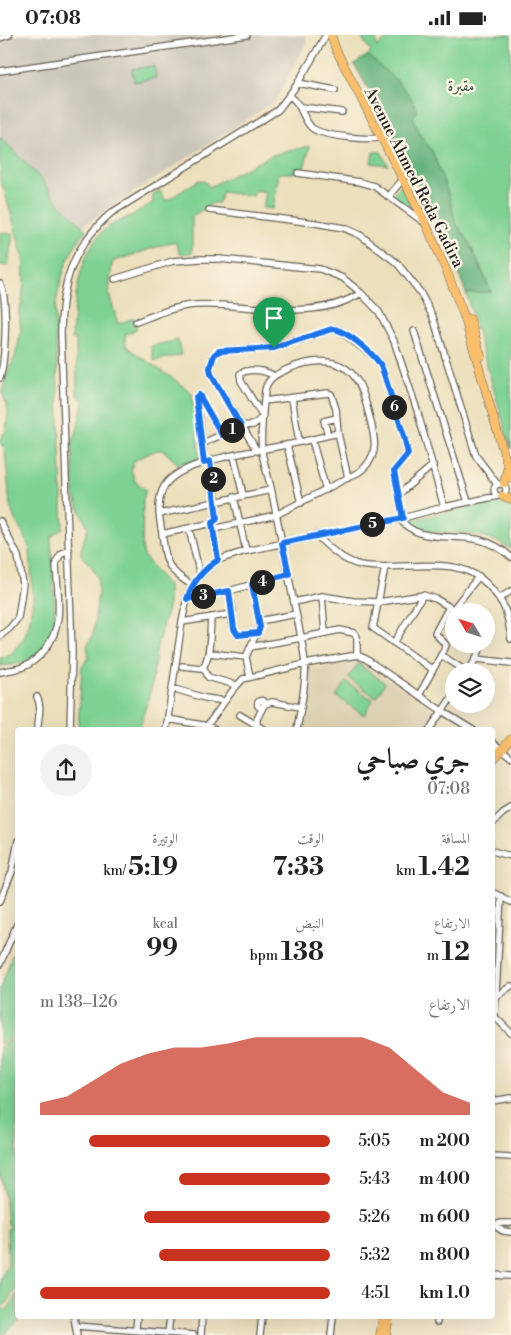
<!DOCTYPE html>
<html lang="ar">
<meta charset="utf-8">
<style>
:root{--surface:#fff;--page:#f2f2f2;--text:#222;--muted:#767676;--accent:#c8321e}
body{margin:0;font-family:"Libre Bodoni",Amiri,serif;background:var(--page);color:var(--text);direction:rtl;height:100vh;display:flex;flex-direction:column;font-size:19px;white-space:nowrap}
*{box-sizing:border-box;margin:0}
p{font-size:16px;color:var(--muted)}
.icon{flex:none;width:28px;height:28px;fill:none;stroke:currentColor;stroke-width:2;stroke-linecap:round;stroke-linejoin:round}
.map{position:relative;flex:1;overflow:hidden;direction:ltr}
.side{position:absolute;left:15px;top:692px;width:480px;height:592px;display:flex;flex-direction:column;background:var(--surface);border-radius:5px;box-shadow:0 5px 20px #0002;direction:rtl}
.side>*{flex:none}
.needle{width:32px;rotate:308deg}
.fabs{position:absolute;left:445px;top:568px;display:grid;gap:10px}
.fabs a{display:grid;place-items:center;width:50px;height:50px;border-radius:50%;background:var(--surface);box-shadow:0 5px 20px #0002;font-size:25px}
.pin{position:absolute;display:grid;place-items:center;width:42px;height:42px;color:#fff;margin:-51px -21px;border-radius:50% 50% 50% 0;rotate:-45deg;box-shadow:0 0 5px #0007}
.pin .icon{rotate:45deg}
.km{position:absolute;width:25px;height:25px;margin:-12px;border-radius:50%;background:#222;color:#fff;font-size:14px;line-height:25px;text-align:center}
.round{display:grid;place-items:center;flex:none;width:52px;height:52px;border-radius:26px;background:var(--page)}
.head{display:flex;align-items:center;justify-content:space-between;height:85px;padding:0 25px}
h1{font-size:28px;font-weight:700;line-height:38px}
.metrics{display:grid;grid-template-columns:repeat(3,1fr);gap:8px;height:85px;padding:5px 25px}
.metrics div{display:grid;align-content:center}
.metrics b{font-size:25px;font-weight:700}
.metrics small{font-size:14px;font-weight:400}
.metrics p{font-size:14px}
.chart{height:140px;padding:10px 25px}
.chart p{display:flex;justify-content:space-between}
.chart svg{width:100%;height:90px;margin-top:5px;fill:var(--accent);opacity:.7}
ul{padding:0 25px;list-style:none;font-size:16px}
li{display:grid;grid-template-columns:80px 60px 1fr;align-items:center;height:38px}
li i{height:12px;border-radius:6px;background:var(--accent)}
.status{display:flex;justify-content:space-between;align-items:center;height:35px;padding:0 25px;background:var(--surface);direction:ltr}
.status svg{height:14px;fill:currentColor}
.map>svg:first-child{display:block}
.built{fill:#ded2b4}
.industrial{fill:#c8c4b8}
.green{fill:#7ed193;stroke:#4d7658}
.forest{fill:#66b37d;stroke:#41684c}
.lines{fill:none;stroke-linecap:round;stroke-linejoin:round}
.minor-casing{stroke:#656054;stroke-width:8}
.major-casing{stroke:#656054;stroke-width:9}
.minor{stroke:#fff;stroke-width:5.5}
.major{stroke:#f9bf6d;stroke-width:8}
.route-casing{stroke:#fff;stroke-width:10}
.route{stroke:#1a73e8;stroke-width:6}
.labels{text-anchor:middle;stroke-width:5;stroke-linejoin:round;paint-order:stroke}
.park-label{font-size:16px;fill:#3e5b46;stroke:#fcf5e5}
.street-label{font-size:16px;fill:#1c1c1c;stroke:#fcf5e5}
</style>
<div class="status"><b>07:08</b><svg viewBox="0 0 49 12"><path d="M0 12V9h3v3zM5 12V6h3v6zM10 12V3h3v9zM15 12V0h3v12zM26 1h20v11H26zM47 4h2v5h-2z"/></svg></div>
<div class="map">
<svg width="511" height="1300" viewBox="0 0 511 1300">
<rect width="100%" height="100%" fill="#fcf5e5"/>
<filter id="ink" filterUnits="userSpaceOnUse"><feTurbulence type="fractalNoise" baseFrequency=".02" numOctaves="2"/><feDisplacementMap in="SourceGraphic" scale="10" xChannelSelector="R" yChannelSelector="G"/><feConvolveMatrix kernelMatrix="1 2 1 2 8 2 1 2 1" color-interpolation-filters="sRGB"/></filter>
<filter id="wash" filterUnits="userSpaceOnUse"><feTurbulence type="fractalNoise" baseFrequency=".0096" numOctaves="4" result="noise"/><feDisplacementMap in="SourceGraphic" scale="20" xChannelSelector="R" yChannelSelector="G"/><feGaussianBlur stdDeviation="1.12" result="paint"/><feColorMatrix in="noise" values="0 0 0 0 0 0 0 0 0 0 0 0 0 0 0 0 0 1.4 0 .05"/><feComposite in="paint" operator="in"/></filter>
<g filter="url(#wash)">
<rect width="100%" height="100%" fill="#ecdfbc"/>
<path class="built" d="M359 625 437 677 425 695H303L310 635Z"/>
<path class="industrial" d="M0 0H306L307 8 275 66 82 191 56 165 42 145 0 102Z"/>
<path class="green" d="M360 0H375L377 12 388 3 414 0H511V414L466 258 491 256 468 205 455 187 450 164 432 116 418 98 413 82 398 46 390 41 368 20 371 17Z
M154 31 156 43 134 47 132 34Z
M0 102 42 145 56 165 86 195C67 218 59 247 55 276L63 493 51 502 55 580C53 598 43 620 24 627 16 630 8 630 0 631V623L11 619 24 603 29 589 33 564 30 515 26 504 14 483 10 470 5 414 0 408V404L6 396 8 379 7 370 2 357 8 335 15 322 21 297 19 275 22 269 24 242 23 222 4 154 0 147Z
M310 111 304 133H295L294 138H279L273 174 263 173 266 157 255 155 253 161 222 157 219 168H213L192 181V218L180 219 176 208 172 207 117 225 112 228 109 259 118 289 134 283 137 294 125 300 126 311C147 328 171 340 192 358L200 424 178 429 163 415H157L135 425 131 434 135 446 146 455 143 464 142 512 144 521 168 551V573L157 610 151 654 139 695H78L82 631 89 622 87 611 93 600 98 558V543L92 532 81 521V515L88 492 78 472 74 459 72 409 78 392 83 365 77 360 76 304H72C74 270 78 213 108 192 112 189 118 187 122 185 133 180 143 173 153 168V159L160 155 166 166 199 145 206 147 209 152 272 120Z
M373 117H381L388 130 371 128Z
M402 149 412 173 417 175 418 179 411 177 408 172 392 161Z
M0 197 13 199 8 231 0 230Z
M178 305 181 320 154 326 151 311Z
M498 467 511 469V514C480 494 458 499 422 496L415 494 406 488 407 486 484 469Z
M358 629 385 648 376 662 348 643Z
M346 647 373 665 364 680 336 661Z
M17 907V1003L8 1005 0 1009V954Z
M17 1005V1255L13 1258 4 1271 0 1269V1244L8 1229 7 1194H10V1190H7L4 1157 0 1136V1012L8 1007Z
M17 1259 18 1282 21 1283 3 1300H0V1274L7 1275Z"/>
<path class="forest" d="M368 20C384 36 410 53 417 76L413 82 419 98 432 116 450 164 455 187 468 205 491 257 466 258 444 201 371 59 354 29Z"/>
</g>
<g filter="url(#ink)">
<g class="lines">
<g class="minor-casing">
<path id="minor" d="M0 3 9 0
M0 36 247 0
M298 48 335 55
M290 61C303 70 302 84 312 93 322 101 374 107 385 101
M301 72 342 77
M298 138 360 147 374 151 425 188
M388 162 403 144
M209 175 315 188 344 193 360 200 397 228 420 257 433 282 476 421 497 449
M115 244 173 226 200 224H219L320 234 343 243 361 258 379 277 394 306 417 375 444 472
M0 249C9 265 5 325 0 343
M136 287C155 280 175 271 195 270 250 267 311 289 361 258
M414 296 468 467
M292 363 299 407
M264 366 328 358 331 359 336 374 338 398 348 443
M328 400 324 386 337 383
M312 405 326 455
M201 409 241 391 253 390 263 382 241 346 240 339C249 333 265 335 274 341
M287 410 301 468
M257 416 211 339 210 333 214 320 219 316 274 313 333 294 339 295 377 324 382 333 404 401 408 419 394 436 403 483
M234 421 243 460
M204 428 197 361H199L222 400
M494 455a6 6 0 1 1 12 0a6 6 0 1 1-12 0Z
M399 459 433 430
M234 462 246 516
M159 479 271 455
M399 483C418 509 452 498 480 505 492 508 502 514 511 522
M0 486 18 521 23 549 18 583 10 593 0 601
M212 490 218 525
M189 493 200 540
M213 494 276 480 359 437C382 421 374 399 368 376 365 365 363 353 356 344 341 321 311 324 288 334 277 339 267 343 265 356 263 374 260 399 262 417 264 429 268 441 271 453 279 492 286 530 294 568 298 588 303 608 305 628 307 648 300 675 297 695
M162 499 212 488 216 486V466L210 426
M316 500C328 512 343 526 360 530 400 538 457 516 488 550 506 569 508 579 511 604
M385 532 373 593 433 635
M192 550C165 534 166 526 162 498 159 482 156 464 165 450 181 425 257 416 286 410 303 407 320 402 338 398
M322 561 325 598
M187 563 229 556 289 539
M500 563 511 556
M294 567 322 561 353 566 379 567 423 560 436 564 456 576
M453 574 479 541
M231 579 234 594 238 600 258 598
M259 586 296 579
M182 587 231 579 233 576 229 556
M394 608 423 560
M250 612 301 603 340 595 354 598 357 602V620
M209 618 246 622
M441 620 466 636
M477 624 511 628
M182 631 202 633C211 625 210 595 211 582
M204 633 208 642 236 650
M469 636 479 617 481 609
M0 637C8 635 15 635 23 632 31 629 38 623 44 616 66 589 57 559 56 527L61 519 69 514
M250 642 246 622 260 590 252 549
M172 653 205 663 225 666
M419 660 445 613 446 610 435 598 449 572
M37 662C43 674 37 683 38 695
M257.5 669a3.5 3.5 0 1 1 7 0a3.5 3.5 0 1 1-7 0Z
M265 669 272 667 300 672
M240 680 265 695
M168 684 208 691 215 695
M70 695 72 617 61 299C61 249 72 212 111 178L278 75 296 51 326 0
M166 695 182 587 187 563 192 550 209 532 218 525 246 516 403 483 444 472 498 461
M204 695 233 655 243 644 305 629 357 620 366 624 442 676 473 695
M257 695V684L263 672
M429 695 454 659
M492 707 511 722
M492 789 503 778 511 773
M492 816 511 821
M492 857 511 867
M0 866 12 837 18 806
M0 929 18 887
M494 963 511 951
M492 979 511 998
M495 980 501 861
M492 1066 511 1063
M492 1121 511 1122
M492 1191 501 1188H511
M495 1191 503 1196 511 1197
M492 1240 511 1241
M74 1282 77 1300
M437 1287V1282
M76 1291 194 1300
M136 1294 137 1282
M168 1298 170 1282
M201 1300 202 1282
M260 1300 262 1282
M331 1300 333 1282"/>
</g>
<g class="major-casing">
<path id="major" d="M331 0 336 15 426 189 447 237 464 281 511 443
M470 284 481 321
M504 448 507 434
M502 461 511 464
M492 725 511 704
M380 1300 383 1282
M386 1300 389 1282"/>
</g>
<use href="#minor" class="minor"/>
<use href="#major" class="major"/>
</g>
</g>
<g class="lines" filter="url(#ink)">
<g class="route-casing">
<path id="route" d="M332 294C345 294 377 321 382 333L404 401 408 419 394 436 403 483 282 508 289 539 252 549 260 592 258 598 238 600 234 594 229 556 187 564C193 546 203 535 218 525L212 488 217 484 210 426 204 428 196 362 199 360 222 400 241 391 211 339 210 333 214 320 219 316 274 313Z"/>
</g>
<use href="#route" class="route"/>
</g>
<g class="labels">
<g class="park-label">
<text x="461" y="56">مقبرة</text>
</g>
<g class="street-label">
<text transform="translate(415 142) rotate(63)" y="6">Avenue Ahmed Reda Gadira</text>
</g>
</g>
</svg>
<div class="fabs">
<a><svg class="needle" viewBox="-14 -14 28 28"><path d="M0-13l5 13h-10z" fill="#e53935"/><path d="M0 13l5-13h-10z" fill="#767676"/></svg></a>
<a><svg class="icon" aria-label="layers" viewBox="0 0 24 24"><path d="M12 4l9 5-9 5-9-5zM3 14l9 5 9-5"/></svg></a>
</div>
<div class="pin" style="left:274px;top:313px;background:#1e9e55"><svg class="icon" aria-label="arrive" viewBox="0 0 24 24"><path d="M6 21V4h12l-3 4 3 4H6"/></svg></div>
<b class="km" style="left:232px;top:395px">1</b>
<b class="km" style="left:213px;top:444px">2</b>
<b class="km" style="left:203px;top:561px">3</b>
<b class="km" style="left:262px;top:547px">4</b>
<b class="km" style="left:372px;top:489px">5</b>
<b class="km" style="left:394px;top:372px">6</b>
<section class="side">
<div class="head"><div><h1>جري صباحي</h1><p>07:08</p></div><a class="round"><svg class="icon" aria-label="share" viewBox="0 0 24 24"><path d="M12 15V3M7 8l5-5 5 5M5 13v7h14v-7"/></svg></a></div>
<div class="metrics">
<div><p>المسافة</p><b>1.42<small> km</small></b></div>
<div><p>الوقت</p><b>7:33</b></div>
<div><p>الوتيرة</p><b>5:19<small> /km</small></b></div>
</div>
<div class="metrics">
<div><p>الارتفاع</p><b>12<small> m</small></b></div>
<div><p>النبض</p><b>138<small> bpm</small></b></div>
<div><p>kcal</p><b>99</b></div>
</div>
<div class="chart"><p><span>الارتفاع</span>126–138 m</p>
<svg viewBox="0 0 160 44" preserveAspectRatio="none"><path d="M0 44V38L10 35L20 27L30 19L40 14L50 11L60 11L70 9L80 6L90 6L100 6L110 6L120 6L130 11L140 22L150 33L160 38V44z"/></svg>
</div>
<ul>
<li><b>200 m</b>5:05<i style="width:83%"></i></li>
<li><b>400 m</b>5:43<i style="width:52%"></i></li>
<li><b>600 m</b>5:26<i style="width:64%"></i></li>
<li><b>800 m</b>5:32<i style="width:59%"></i></li>
<li><b>1.0 km</b>4:51<i style="width:100%"></i></li>
</ul>
</section>
</div>
